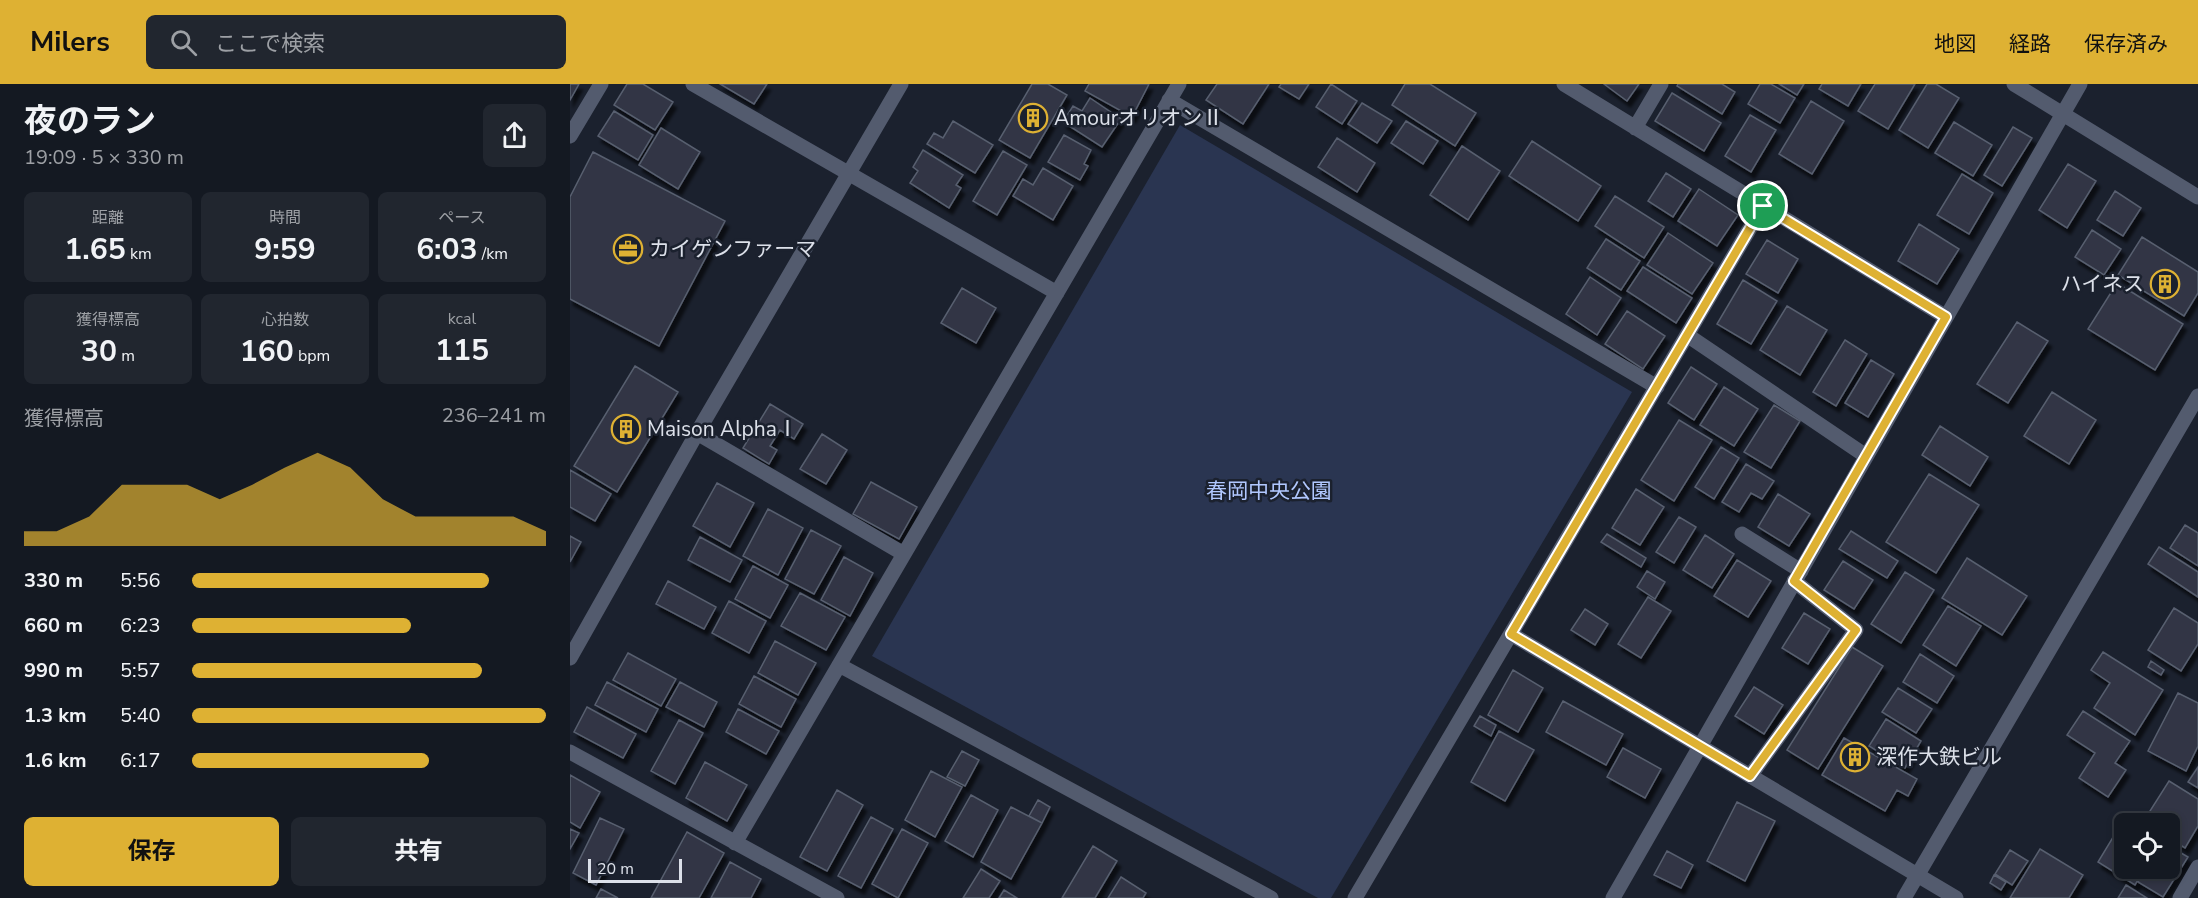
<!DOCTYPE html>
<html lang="ja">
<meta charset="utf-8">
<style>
:root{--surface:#141922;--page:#21262f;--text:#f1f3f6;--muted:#9da0a5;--line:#333840;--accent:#deb133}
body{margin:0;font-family:"Nunito Sans","Noto Sans JP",sans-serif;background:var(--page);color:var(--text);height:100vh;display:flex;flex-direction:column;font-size:22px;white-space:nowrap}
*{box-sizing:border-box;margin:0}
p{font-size:20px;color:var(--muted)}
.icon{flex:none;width:33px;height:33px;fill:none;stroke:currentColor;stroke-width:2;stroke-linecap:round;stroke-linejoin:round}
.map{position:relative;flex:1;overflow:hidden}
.panel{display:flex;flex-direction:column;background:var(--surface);width:570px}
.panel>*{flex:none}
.controls{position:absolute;left:1544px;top:729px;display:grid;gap:12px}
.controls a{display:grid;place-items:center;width:66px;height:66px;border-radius:9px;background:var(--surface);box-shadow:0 3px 9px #0003,0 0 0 2px var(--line);font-size:30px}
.scale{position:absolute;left:18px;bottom:15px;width:94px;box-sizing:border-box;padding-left:6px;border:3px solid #dce0e9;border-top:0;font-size:16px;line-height:21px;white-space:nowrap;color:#dce0e9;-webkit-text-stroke:4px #1b212e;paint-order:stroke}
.pin{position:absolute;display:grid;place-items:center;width:51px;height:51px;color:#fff;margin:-26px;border:3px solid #fff;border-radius:50%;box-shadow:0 2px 6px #0007}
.round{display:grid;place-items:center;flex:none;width:63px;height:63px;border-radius:9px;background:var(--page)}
.overview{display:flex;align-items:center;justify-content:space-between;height:102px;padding:0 24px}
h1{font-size:33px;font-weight:700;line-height:45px}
.stats{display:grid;grid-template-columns:repeat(3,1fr);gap:9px;height:102px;padding:6px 24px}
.stats div{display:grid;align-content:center;border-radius:9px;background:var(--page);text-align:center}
.stats b{font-size:30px;font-weight:700}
.stats small{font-size:16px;font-weight:400}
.stats p{font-size:16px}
.chart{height:168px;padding:12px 24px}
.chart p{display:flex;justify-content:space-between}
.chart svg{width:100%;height:108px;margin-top:6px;fill:var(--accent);opacity:.7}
.cta{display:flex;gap:12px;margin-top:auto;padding:12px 24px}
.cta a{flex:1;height:69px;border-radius:9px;background:var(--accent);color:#111;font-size:24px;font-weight:700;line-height:69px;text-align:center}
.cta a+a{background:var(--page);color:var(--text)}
ul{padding:0 24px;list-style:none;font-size:20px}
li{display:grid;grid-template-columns:96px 72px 1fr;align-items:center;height:45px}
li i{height:15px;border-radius:8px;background:var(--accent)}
header{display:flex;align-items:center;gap:36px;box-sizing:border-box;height:84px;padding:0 30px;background:var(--accent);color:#111}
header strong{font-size:28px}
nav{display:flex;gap:33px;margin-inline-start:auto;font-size:21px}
.search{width:420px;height:54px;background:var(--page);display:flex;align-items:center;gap:15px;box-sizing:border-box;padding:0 21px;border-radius:9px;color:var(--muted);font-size:22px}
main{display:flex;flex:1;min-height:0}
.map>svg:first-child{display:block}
.green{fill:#2a3551}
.building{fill:#303644;stroke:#585f6f;stroke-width:1.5;filter:url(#shadow)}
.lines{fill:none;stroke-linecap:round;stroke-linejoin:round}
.minor{stroke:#535b6e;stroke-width:15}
.route-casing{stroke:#fff;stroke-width:12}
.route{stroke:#deb133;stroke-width:8}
.labels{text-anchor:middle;stroke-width:5;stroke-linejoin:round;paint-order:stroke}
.poi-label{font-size:21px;fill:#dce0e9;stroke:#1b212e;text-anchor:start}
.park-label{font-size:21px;fill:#b1c8ff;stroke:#1b212e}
</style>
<header>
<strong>Milers</strong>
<div class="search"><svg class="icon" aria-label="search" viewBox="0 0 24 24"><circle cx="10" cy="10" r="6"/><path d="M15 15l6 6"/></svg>ここで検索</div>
<nav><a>地図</a><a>経路</a><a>保存済み</a></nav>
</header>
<main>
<section class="panel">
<div class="overview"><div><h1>夜のラン</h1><p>19:09 · 5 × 330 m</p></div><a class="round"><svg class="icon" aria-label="share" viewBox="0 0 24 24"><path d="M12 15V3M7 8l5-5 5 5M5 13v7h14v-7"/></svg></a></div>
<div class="stats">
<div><p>距離</p><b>1.65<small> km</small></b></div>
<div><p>時間</p><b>9:59</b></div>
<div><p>ペース</p><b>6:03<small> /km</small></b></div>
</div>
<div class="stats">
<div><p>獲得標高</p><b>30<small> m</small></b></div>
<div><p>心拍数</p><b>160<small> bpm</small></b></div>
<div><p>kcal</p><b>115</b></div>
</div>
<div class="chart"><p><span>獲得標高</span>236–241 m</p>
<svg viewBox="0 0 160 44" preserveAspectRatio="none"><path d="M0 44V38L10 38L20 32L30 19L40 19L50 19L60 25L70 19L80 12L90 6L100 12L110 25L120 32L130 32L140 32L150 32L160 38V44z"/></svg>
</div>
<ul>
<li><b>330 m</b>5:56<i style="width:84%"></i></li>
<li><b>660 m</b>6:23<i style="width:62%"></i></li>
<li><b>990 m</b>5:57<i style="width:82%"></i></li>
<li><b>1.3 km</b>5:40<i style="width:100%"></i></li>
<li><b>1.6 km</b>6:17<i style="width:67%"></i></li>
</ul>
<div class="cta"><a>保存</a><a>共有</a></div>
</section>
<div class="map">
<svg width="1628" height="814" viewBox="0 0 1628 814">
<defs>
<filter id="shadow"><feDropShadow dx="3.5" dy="6" stdDeviation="1.5" flood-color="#0009"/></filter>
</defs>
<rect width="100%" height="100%" fill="#1b212e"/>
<path class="green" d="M610 41 1062 308 761 814H748L302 572Z"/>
<path class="building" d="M0 0H9L0 16Z
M57 0H73L103 18 85 46 44 21Z
M150 0H197L184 20Z
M462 0H478L497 11 460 74 429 56Z
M519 0H579L562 33 515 7Z
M647 0H699L673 40 636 16Z
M711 0H739L729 15 709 3Z
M761 0 787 17 772 40 746 23Z
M835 0H860L906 29 885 62 822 21Z
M1034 0H1069L1057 17Z
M1108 0H1152L1165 8 1152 30 1107 2Z
M1190 0H1201L1225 14 1210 39 1178 20Z
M1209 0H1234L1227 11Z
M1252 0H1291L1278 22 1249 5Z
M1305 0H1345L1318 45 1288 27Z
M1357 0H1366L1389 14 1358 64 1329 46Z
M1102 9 1151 39 1134 67 1085 37Z
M520 14 551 35 532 63 493 38 503 22 512 27Z
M1241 17 1274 37 1242 90 1209 70Z
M792 19 822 37 807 59 778 40Z
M44 27 83 51 68 76 28 52Z
M1180 31 1206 46 1181 88 1155 72Z
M383 37 423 61 405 89 357 60 364 49 373 54Z
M836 37 868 57 853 80 821 59Z
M1384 38 1422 61 1403 92 1365 69Z
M1443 43 1462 54 1432 102 1414 91Z
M91 44 130 68 108 105 69 81Z
M494 51 521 66 514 80 518 82 510 96 478 78Z
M767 54 805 79 787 108 748 83Z
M962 57 1031 102 1008 137 939 92Z
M892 62 930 87 898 136 860 111Z
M353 66 393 91 386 101 391 104 379 124 340 99 348 87 343 83Z
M433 67 457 81 427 131 403 117Z
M23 68 155 137 89 262 0 215V113Z
M1498 80 1526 97 1497 144 1469 126Z
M473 84 503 102 483 136 443 112 453 95 463 101Z
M1096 89 1121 105 1103 133 1078 117Z
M1392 90 1423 109 1399 150 1367 131Z
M1129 105 1168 131 1147 162 1108 137Z
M1545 107 1571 124 1553 152 1527 136Z
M1045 112 1094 143 1074 174 1025 142Z
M1349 140 1389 165 1367 200 1328 177Z
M1522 146 1551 165 1534 191 1505 173Z
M1098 149 1143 179 1122 210 1077 181Z
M1572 153 1628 188V209L1614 232 1548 191Z
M1036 155 1070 177 1051 206 1017 184Z
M1197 156 1228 175 1208 209 1176 190Z
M1073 183 1122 214 1106 239 1057 207Z
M1020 193 1051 214 1027 251 996 230Z
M1173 196 1207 217 1181 260 1147 240Z
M1547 199 1613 240 1585 286 1518 245Z
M392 204 426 224 406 259 371 239Z
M1217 222 1257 246 1230 291 1190 266Z
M1057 227 1095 252 1073 285 1035 260Z
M1447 238 1478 257 1438 319 1407 300Z
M1275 256 1297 270 1266 322 1243 308Z
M1301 276 1324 290 1298 333 1275 319Z
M65 282 108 308 47 408 4 382Z
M1121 283 1147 300 1124 336 1098 319Z
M1154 303 1188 325 1164 362 1130 341Z
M1482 308 1526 336 1499 380 1454 352Z
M200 320 233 340 224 355 210 346 200 362 207 366 199 380 173 364Z
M1204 321 1230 337 1201 384 1174 368Z
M1109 336 1142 356 1104 417 1071 396Z
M1370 342 1418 373 1400 402 1352 371Z
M252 350 277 366 256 400 230 385Z
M1151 363 1169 374 1144 415 1125 403Z
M1176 380 1204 397 1192 415 1181 409 1169 428 1152 418Z
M0 386 41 410 25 437 0 423Z
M1359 390 1409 421 1366 489 1316 458Z
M301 398 347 423 329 455 283 430Z
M147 399 184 419 160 463 123 442Z
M1066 405 1094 423 1070 461 1042 444Z
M1208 410 1240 430 1219 462 1188 443Z
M198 425 233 444 208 491 173 472Z
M1109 433 1126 443 1104 479 1086 468Z
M1615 441 1628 449V482L1600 464Z
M241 446 271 462 244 510 215 495Z
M1281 447 1328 477 1317 494 1269 465Z
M1037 450 1076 474 1071 483 1031 458Z
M1135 451 1164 470 1142 504 1113 486Z
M0 452 11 458 0 478Z
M130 453 172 476 160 498 118 476Z
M1589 463 1628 488V513L1578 480Z
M274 473 303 489 280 532 251 516Z
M1397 474 1457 512 1432 551 1372 514Z
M1167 476 1201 497 1178 533 1144 512Z
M1273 477 1303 496 1284 525 1254 506Z
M183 482 218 501 200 534 165 515Z
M1077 487 1095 498 1085 515 1067 503Z
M1335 488 1364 506 1331 559 1301 540Z
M98 497 146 523 134 545 86 520Z
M230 509 275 533 256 566 211 542Z
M1078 513 1101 527 1071 574 1048 560Z
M159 517 196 537 179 569 142 549Z
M1378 522 1411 542 1386 582 1353 561Z
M1604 524 1628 539V560L1611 587 1578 566Z
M1015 525 1038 540 1025 561 1001 546Z
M1234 529 1260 545 1238 580 1212 564Z
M205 557 246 579 228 611 188 589Z
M1282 563 1313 582 1248 685 1217 666Z
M1533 568 1593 606 1565 651 1524 624 1540 599 1521 586Z
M58 569 106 595 91 622 43 596Z
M1350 570 1384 592 1367 619 1333 598Z
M1581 577 1594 586 1591 591 1578 583Z
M943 586 973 604 948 648 918 631Z
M184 592 226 615 211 643 169 620Z
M37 598 88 625 76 648 25 621Z
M110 598 147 618 134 643 96 623Z
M1184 603 1213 621 1194 650 1165 632Z
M1328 604 1362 625 1346 649 1312 628Z
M1608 609 1628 619V662L1616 687 1578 667Z
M993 617 1053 650 1036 681 976 648Z
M17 623 66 650 53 674 4 648Z
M168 625 209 647 196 670 156 648Z
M1513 627 1560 657 1545 679 1556 686 1538 713 1509 694 1525 669 1497 651Z
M910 632 926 641 921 652 904 642Z
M1316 635 1351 657 1335 684 1299 662Z
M109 636 133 649 105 700 81 687Z
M929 647 964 666 935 717 901 698Z
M1274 654 1347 695 1338 712 1327 706 1315 727 1252 691Z
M1053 664 1091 685 1075 714 1037 693Z
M392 667 409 676 395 702 377 693Z
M135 678 177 701 157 737 116 714Z
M1628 683V704L1618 698Z
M361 687 392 703 365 753 335 736Z
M0 691 30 708 10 744 0 738Z
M1599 697 1628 715V742L1615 764 1599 754V740L1573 738Z
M267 706 293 721 257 787 230 773Z
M401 711 428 726 403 773 375 757Z
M468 716 480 723 472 739 459 732Z
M1167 718 1205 737 1175 797 1137 777Z
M441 723 472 739 441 795 411 778Z
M301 733 323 745 291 804 268 792Z
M30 734 54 745 26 801 3 789Z
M1551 740 1554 742V784H1575L1565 801 1528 778Z
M0 745 9 749 0 765Z
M332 745 358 759 328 814 302 800Z
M117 748 154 769 129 814H81Z
M523 762 547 777 525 814H492Z
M1599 762 1618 773 1593 813 1568 798 1577 784H1599Z
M1470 765 1513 791 1499 814H1440Z
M1440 766 1458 777 1442 801 1425 790Z
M1097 767 1123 781 1111 804 1084 791Z
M160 778 191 795 181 814H141Z
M411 785 430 797 419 814H393Z
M1424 791 1436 798 1431 806 1420 799Z
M551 793 576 809 573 814H538Z
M1556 801 1577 814H1548Z
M31 805 48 814H26Z
M434 806 447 814H429Z"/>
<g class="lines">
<path class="minor" d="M123 0 487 209
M994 0 1376 233
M1444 0 1628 113
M599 16 1087 303
M1065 44 1091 0
M0 52 31 0
M1117 251 1296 372
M127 349 334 470
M1172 450 1231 487
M941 550 1386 814
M0 574 127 349 331 0
M269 581 701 814
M0 668 267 814
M1180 692 1286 546 1224 497
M165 759 609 0
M785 814 1193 122
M1043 814 1510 0
M1334 814 1628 312
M1610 814 1628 783"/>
</g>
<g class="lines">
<g class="route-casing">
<path id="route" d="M1193 122 1376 233 1224 497 1286 546 1180 692 941 550Z"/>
</g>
<use href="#route" class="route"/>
</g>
<defs>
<g id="building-ring" transform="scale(1.5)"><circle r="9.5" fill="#1b212e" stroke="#deb133" stroke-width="1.5"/><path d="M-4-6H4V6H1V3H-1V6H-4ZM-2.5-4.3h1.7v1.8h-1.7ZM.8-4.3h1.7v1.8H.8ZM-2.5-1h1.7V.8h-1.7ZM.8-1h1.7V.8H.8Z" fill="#deb133"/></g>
<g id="office-ring" transform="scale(1.5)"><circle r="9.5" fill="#1b212e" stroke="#deb133" stroke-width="1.5"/><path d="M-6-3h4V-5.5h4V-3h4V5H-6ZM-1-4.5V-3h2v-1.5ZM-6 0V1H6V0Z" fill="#deb133"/></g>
</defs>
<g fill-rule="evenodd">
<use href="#building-ring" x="463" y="34"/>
<use href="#office-ring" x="58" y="165"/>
<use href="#building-ring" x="1595" y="200"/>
<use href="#building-ring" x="56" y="345"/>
<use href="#building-ring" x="1285" y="673"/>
</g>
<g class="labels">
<g class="poi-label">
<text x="484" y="41">AmourオリオンⅡ</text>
<text x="79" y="172">カイゲンファーマ</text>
<text x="1574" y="207" text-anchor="end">ハイネス</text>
<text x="77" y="352">Maison AlphaⅠ</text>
<text x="1306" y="680">深作大鉄ビル</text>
</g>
<g class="park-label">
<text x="699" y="414">春岡中央公園</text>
</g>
</g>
</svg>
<div class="controls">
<a><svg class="icon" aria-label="locate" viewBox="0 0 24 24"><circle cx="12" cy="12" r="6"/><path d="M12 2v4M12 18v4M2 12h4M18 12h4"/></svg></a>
</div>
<div class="scale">20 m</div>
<div class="pin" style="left:1193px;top:122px;background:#1e9e55"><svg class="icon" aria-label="arrive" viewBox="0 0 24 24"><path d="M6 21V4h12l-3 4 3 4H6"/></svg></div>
</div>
</main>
